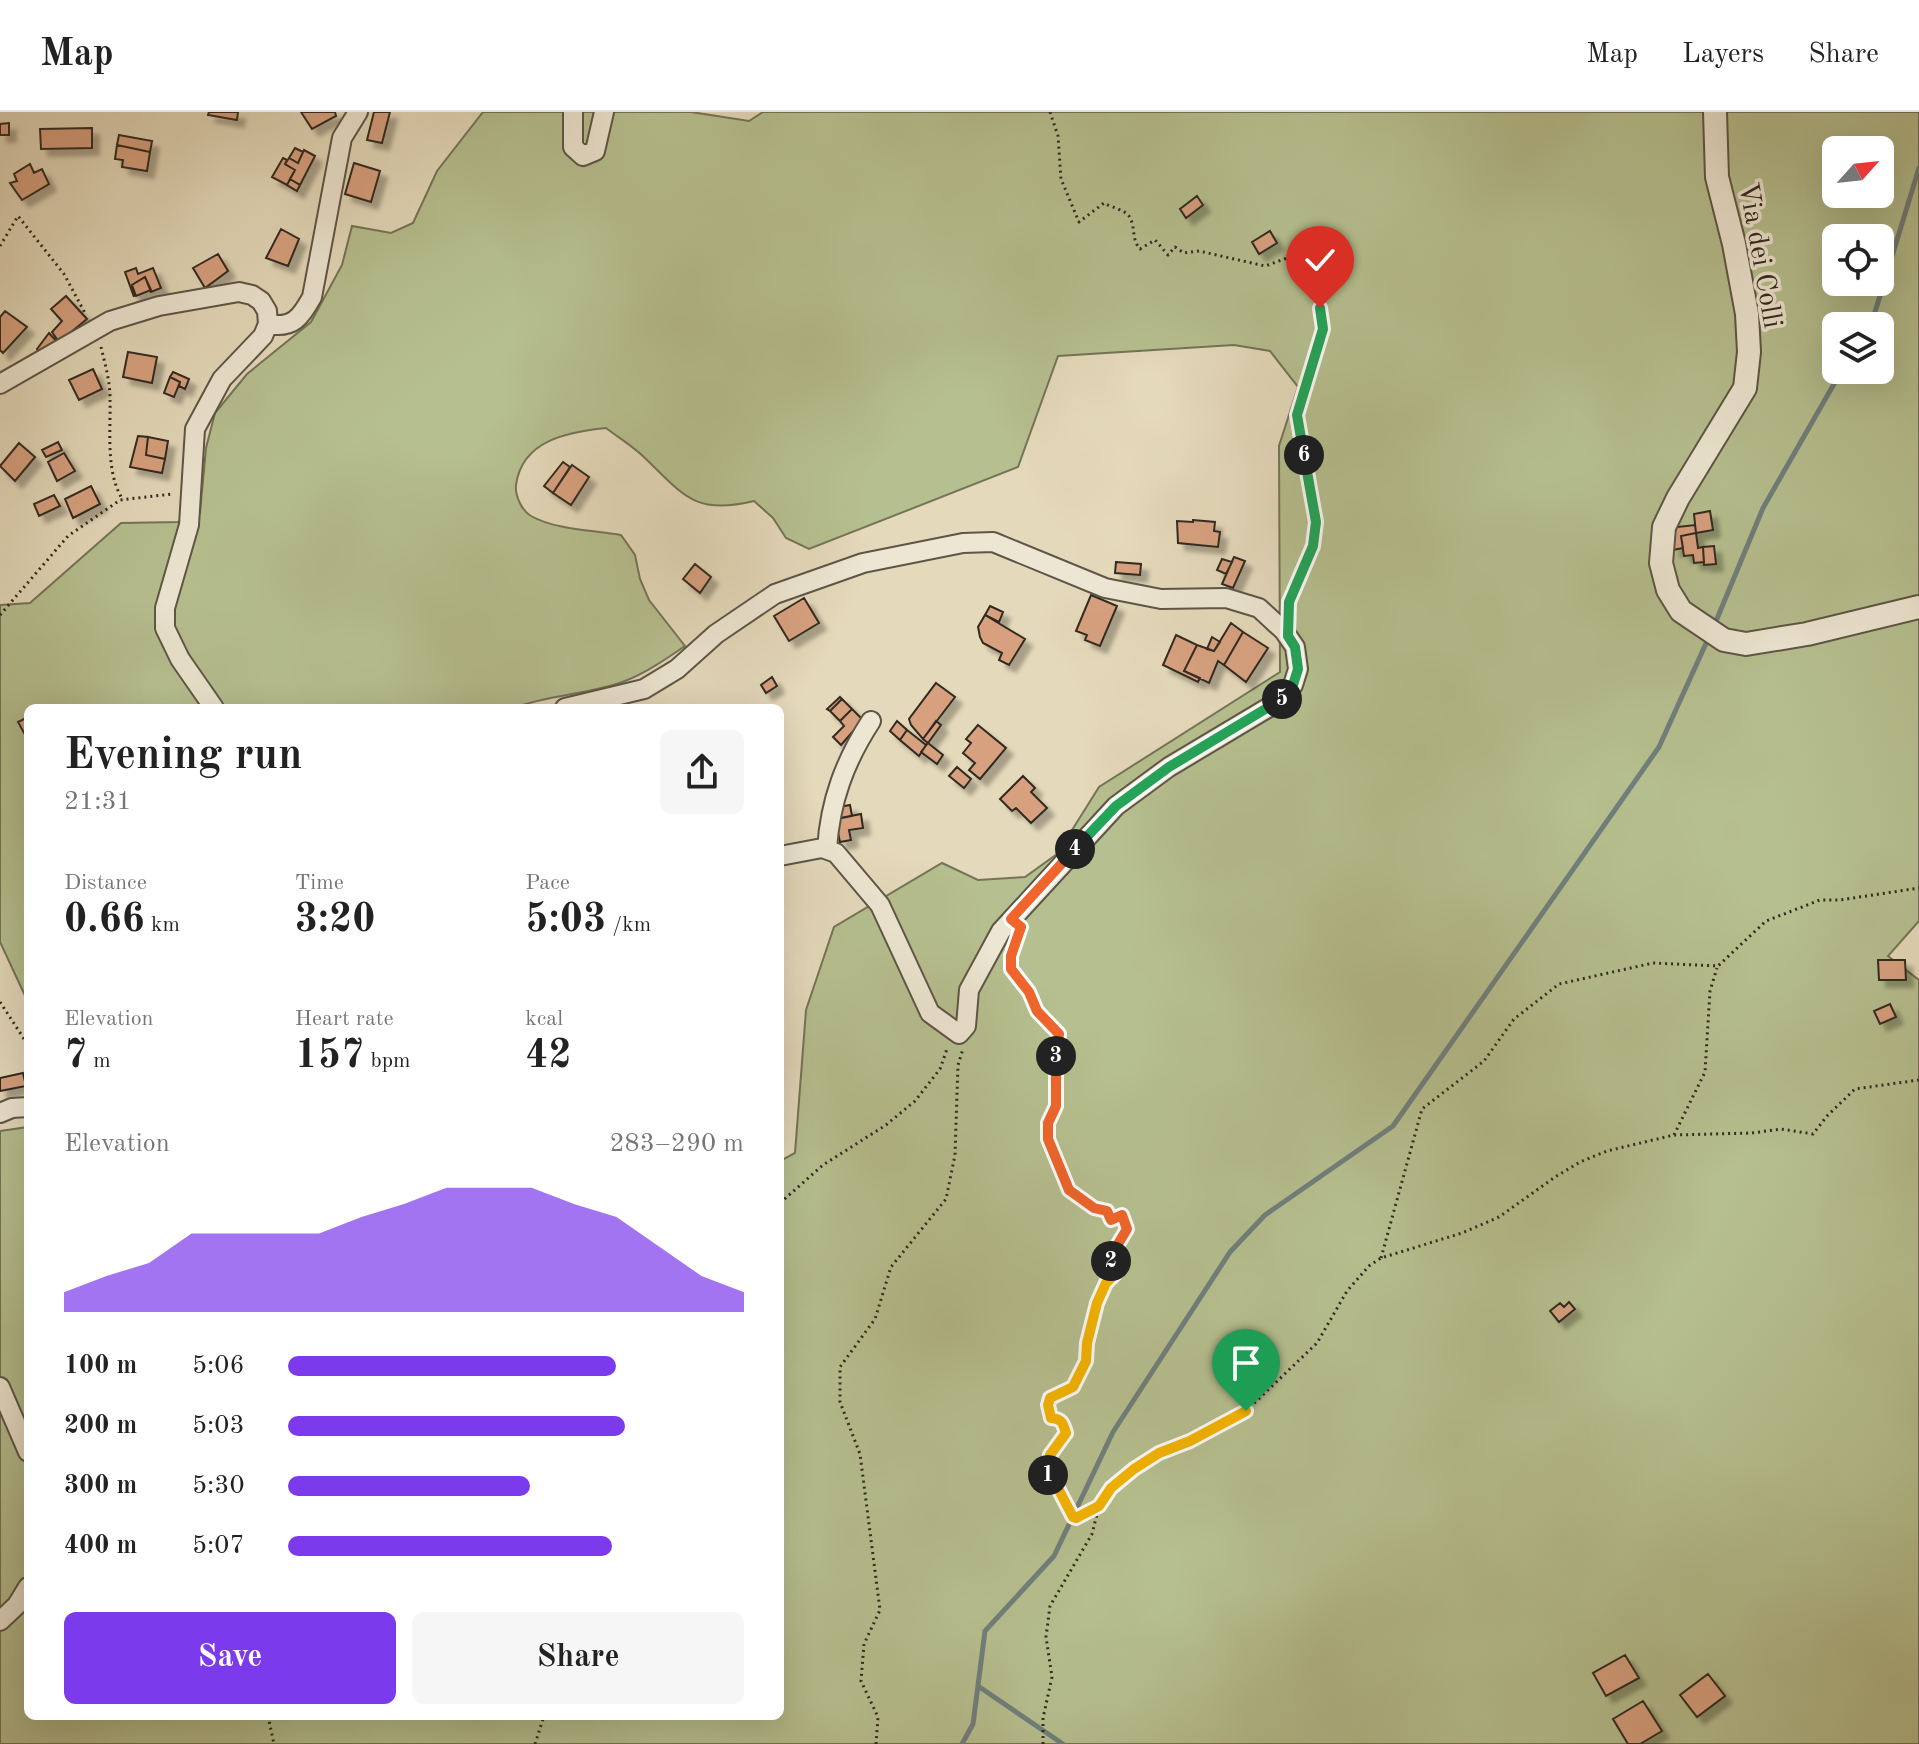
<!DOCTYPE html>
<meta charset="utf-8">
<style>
:root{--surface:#fff;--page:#f6f6f6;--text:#222;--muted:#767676;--line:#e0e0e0;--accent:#7c3aed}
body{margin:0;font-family:"Old Standard TT",serif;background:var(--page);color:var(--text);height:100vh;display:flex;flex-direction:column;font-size:30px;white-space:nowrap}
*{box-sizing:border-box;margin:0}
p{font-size:26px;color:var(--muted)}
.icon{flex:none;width:44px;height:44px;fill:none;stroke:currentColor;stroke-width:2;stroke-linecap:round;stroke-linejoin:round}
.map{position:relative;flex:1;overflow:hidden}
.sheet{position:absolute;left:24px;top:592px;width:760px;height:1016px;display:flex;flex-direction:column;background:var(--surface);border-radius:12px;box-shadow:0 8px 32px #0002}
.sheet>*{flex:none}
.needle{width:52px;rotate:63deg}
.tools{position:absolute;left:1822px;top:24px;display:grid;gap:16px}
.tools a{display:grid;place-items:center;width:72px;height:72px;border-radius:12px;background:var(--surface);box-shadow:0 8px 32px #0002;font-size:40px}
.pin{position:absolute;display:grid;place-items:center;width:68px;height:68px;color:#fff;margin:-82px -34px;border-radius:50% 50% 50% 0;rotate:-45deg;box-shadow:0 0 8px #0007}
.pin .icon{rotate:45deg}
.km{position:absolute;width:40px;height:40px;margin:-20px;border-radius:50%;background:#222;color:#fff;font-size:22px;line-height:40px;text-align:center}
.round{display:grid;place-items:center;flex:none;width:84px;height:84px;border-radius:12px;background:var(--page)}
.overview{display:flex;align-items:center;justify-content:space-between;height:136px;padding:0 40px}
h1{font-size:44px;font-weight:700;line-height:60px}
.stats{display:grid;grid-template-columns:repeat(3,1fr);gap:12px;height:136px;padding:8px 40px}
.stats div{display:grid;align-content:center}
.stats b{font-size:40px;font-weight:700}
.stats small{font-size:22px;font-weight:400}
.stats p{font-size:22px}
.chart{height:224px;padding:16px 40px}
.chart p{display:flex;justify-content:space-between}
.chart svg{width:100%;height:144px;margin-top:8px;fill:var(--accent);opacity:.7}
.button{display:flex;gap:16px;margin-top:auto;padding:16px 40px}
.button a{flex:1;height:92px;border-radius:12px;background:var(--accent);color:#fff;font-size:32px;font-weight:700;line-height:92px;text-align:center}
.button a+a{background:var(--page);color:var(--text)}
ul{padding:0 40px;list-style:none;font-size:26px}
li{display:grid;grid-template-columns:128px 96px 1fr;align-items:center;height:60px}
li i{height:20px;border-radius:10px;background:var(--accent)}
header{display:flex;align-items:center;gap:48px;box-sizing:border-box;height:112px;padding:0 40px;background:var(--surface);border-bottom:2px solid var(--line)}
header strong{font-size:38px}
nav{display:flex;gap:44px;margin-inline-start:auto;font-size:28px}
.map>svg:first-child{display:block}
.green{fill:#b6bf8f;stroke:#747458;stroke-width:2;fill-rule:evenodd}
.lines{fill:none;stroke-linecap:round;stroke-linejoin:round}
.stream{stroke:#707f7d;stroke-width:5}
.building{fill:#d7a17f;stroke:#322a20;stroke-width:2;filter:url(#shadow)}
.minor-casing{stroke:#5e5646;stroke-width:22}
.tertiary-casing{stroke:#5e5646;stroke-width:26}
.path{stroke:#322a20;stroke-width:3;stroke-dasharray:2 4;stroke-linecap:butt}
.minor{stroke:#ede6d2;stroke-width:18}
.tertiary{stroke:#ede6d2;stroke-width:22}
.split-1-casing{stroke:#fff;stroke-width:16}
.split-2-casing{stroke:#fff;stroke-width:16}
.split-3-casing{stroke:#fff;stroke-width:16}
.split-4-casing{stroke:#fff;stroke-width:16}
.split-5-casing{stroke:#fff;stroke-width:16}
.split-6-casing{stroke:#fff;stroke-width:16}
.split-7-casing{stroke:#fff;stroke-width:16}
.split-1{stroke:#f5b400;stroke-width:10}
.split-2{stroke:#f5b400;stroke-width:10}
.split-3{stroke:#f0652b;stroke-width:10}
.split-4{stroke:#f0652b;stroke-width:10}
.split-5{stroke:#22a559;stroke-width:10}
.split-6{stroke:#22a559;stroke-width:10}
.split-7{stroke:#22a559;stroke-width:10}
.labels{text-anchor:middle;stroke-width:7;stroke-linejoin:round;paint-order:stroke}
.street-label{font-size:28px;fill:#322a20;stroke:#ede6d2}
</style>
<header>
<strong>Map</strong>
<nav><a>Map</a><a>Layers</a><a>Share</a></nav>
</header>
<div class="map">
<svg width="1919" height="1632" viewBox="0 0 1919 1632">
<defs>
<filter id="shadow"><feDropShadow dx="7" dy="7" stdDeviation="2" flood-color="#0004"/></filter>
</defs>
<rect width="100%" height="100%" fill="#e4d9ba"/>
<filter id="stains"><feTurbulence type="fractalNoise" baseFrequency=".0025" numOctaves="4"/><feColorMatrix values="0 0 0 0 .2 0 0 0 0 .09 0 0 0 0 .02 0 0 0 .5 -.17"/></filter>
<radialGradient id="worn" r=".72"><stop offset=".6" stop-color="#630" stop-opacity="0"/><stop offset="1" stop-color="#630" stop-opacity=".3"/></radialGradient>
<path class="green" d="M483 0H691L749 9 763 0H1919V809L1888 844 1919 868V1632H0V1019L28 1015V1604H780V1049L795 1041 806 898 834 815 942 751 978 768 1025 765 1057 742 1099 675 1280 560 1279 334 1298 275 1270 239 1234 233 1058 244 1018 355 809 437 786 426 773 406 754 389C696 403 685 385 646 347 634 335 619 326 606 316 568 320 522 328 516 373 515 383 521 398 531 404 556 418 593 418 621 423L635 443 640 467 649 488 685 534C666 547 646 561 625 569 589 583 549 582 514 596H28V890L0 830V493L30 491 121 411 178 410 200 401 206 336 215 301 247 262 311 210 342 153 352 114 391 121 413 111 437 59ZM1836 38H1880V82H1836ZM1836 126H1880V170H1836ZM1836 214H1880V258H1836Z"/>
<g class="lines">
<path class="stream" d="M1867 214 1875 200 1919 56
M1714 514 1763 396 1842 258
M978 1574 1063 1632
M962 1632 973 1612 985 1519 1054 1444 1113 1320 1230 1140 1265 1103 1393 1014 1659 635 1708 527"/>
</g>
<path class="building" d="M209 0H238L237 8 208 3Z
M301 0H335L336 4 312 17Z
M374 0H390L382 31 367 28Z
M9 11V23H0V12Z
M92 16V36L41 37 40 17Z
M119 23 152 29 150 40 117 33Z
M117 33 150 40 147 59 122 55 123 48 115 47Z
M295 36 303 40 298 51 289 46Z
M304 38 315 44 300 73 290 67 295 58 285 52 289 46 298 51Z
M283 46 287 48 285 52 295 58 287 73 272 65Z
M354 51 380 59 371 90 345 82Z
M30 52 34 61 42 57 49 72 22 88 10 71 17 69 14 62Z
M290 67 300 73 297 79 287 73Z
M1197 84 1203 93 1186 106 1180 97Z
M281 117 299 127 288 154 266 146Z
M1270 119 1277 131 1259 142 1252 130Z
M218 142 228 159 205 176 193 156Z
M136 156 138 162 153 156 161 176 151 180 145 165 132 173 134 185 125 160Z
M145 165 151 178 136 184 132 173Z
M66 184 87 207 59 230 52 220 62 209 51 197Z
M5 199 27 215 3 241 0 238V205Z
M49 221 59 232 41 244 37 237Z
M128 240 157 245 152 271 123 265Z
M93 257 102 277 79 288 69 268Z
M173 260 189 267 185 277 179 274 180 270 170 265Z
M170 265 180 270 174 285 164 281Z
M138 324 148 325 146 343 165 347 162 361 130 355Z
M148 325 168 329 165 347 146 343Z
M58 330 62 338 46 345 42 338Z
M19 331 35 345 15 369 0 354Z
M64 341 75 359 57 369 48 350Z
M563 350 570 355 553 381 544 374Z
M572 353 589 365 571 393 553 381Z
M91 374 100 392 73 406 65 387Z
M54 383 60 394 39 404 34 392Z
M1710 399 1713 418 1696 421 1694 402Z
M1193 408 1215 410 1214 419 1220 420 1218 435 1178 431 1177 409 1193 410Z
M1674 408 1678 415 1695 413 1696 421 1681 424 1683 436 1673 438Z
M1696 421 1698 436 1703 435 1704 450 1694 451 1693 443 1684 444 1681 424Z
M1714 434 1716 452 1704 453 1703 435Z
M1234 445 1245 449 1233 476 1222 472Z
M1222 447 1232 450 1226 462 1217 458Z
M1116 450 1141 452 1140 463 1115 461Z
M695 452 711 465 700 481 683 467Z
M1091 483 1117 494 1100 534 1085 528 1087 523 1076 519Z
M804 486 819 511 789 529 774 504Z
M990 494 1003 500 999 510 985 503Z
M985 503 1025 527 1009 553 999 548 1002 541 983 531 980 525 978 515Z
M1231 511 1243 520 1224 553 1218 549 1209 571 1184 559 1197 533 1214 539Z
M1243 520 1268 536 1246 570 1224 553Z
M1176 523 1197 533 1184 559 1200 566 1198 570 1163 553Z
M1212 525 1220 530 1214 539 1207 537Z
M772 565 777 574 766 581 761 573Z
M936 571 955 585 923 627 911 613 909 607Z
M840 585 842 587 830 599 827 597Z
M842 587 852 597 840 609 830 599Z
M852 597 863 608 841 633 833 625 844 614 840 609Z
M28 605V628L18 610Z
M897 609 907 618 900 628 890 619Z
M936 609 941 613 928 631 923 627Z
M978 613 1006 636 980 667 969 658 975 651 963 641 971 631 966 627Z
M907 618 926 633 919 644 900 628Z
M928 631 943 643 937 652 921 640Z
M957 655 971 667 964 676 949 664Z
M1023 664 1035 676 1031 680 1047 696 1031 711 1016 696 1012 699 1000 687Z
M850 693 852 704 836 707 834 696Z
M861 702 863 716 849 718 851 728 840 730 835 707Z
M1878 848H1905L1906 868H1879Z
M1890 892 1896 905 1880 912 1874 899Z
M23 961 26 974 0 979V966Z
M1569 1190 1575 1197 1559 1210 1550 1199 1560 1191 1564 1195Z
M1625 1543 1639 1566 1606 1584 1593 1561Z
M1708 1562 1725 1584 1697 1605 1680 1583Z
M1643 1589 1662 1619 1640 1632H1628L1613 1607Z"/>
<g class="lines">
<g class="minor-casing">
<path id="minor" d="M573 0V35L583 44 595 39 604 0
M268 212C293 217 301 205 312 185L342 26 358 0
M0 272 110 209 159 194 239 180 252 183 261 189 267 199 268 212 263 224 222 267 195 317 189 413 165 496V516L180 547 214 596
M565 596 644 577 677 557 716 522 775 482 863 451 963 431 993 430 1105 476 1161 487 1226 486 1259 496 1284 519 1295 535 1298 557 1293 573 1281 588 1169 655 1116 694 1001 819 969 878 966 914 959 922 930 901 880 793 836 741 822 736 780 744
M827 737C830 689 845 649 871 609
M0 1001 12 996 28 995
M0 1275 28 1340
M0 1509 17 1493 28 1475"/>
</g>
<g class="tertiary-casing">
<path id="tertiary" d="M1715 0 1717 65 1734 132 1747 202 1749 240 1745 276 1678 386 1664 415 1661 451 1668 478 1681 499 1724 528 1746 532 1807 522 1919 495"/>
</g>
<path class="path" d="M1050 0 1058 24 1061 67 1079 110 1104 91C1111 95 1125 98 1129 104 1136 115 1131 127 1140 137L1155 128 1168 143 1175 135 1184 141 1199 139 1265 154 1293 144 1302 145 1311 149 1322 171 1320 196 1323 217 1297 303 1316 410 1313 434 1289 490V498
M0 134 18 104 64 162 86 203
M101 235C105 252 110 269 110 286 111 318 105 360 123 388
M0 503 68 424 120 388 172 382
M1017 830 1011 844V857L1029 880 1037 899 1059 922 1055 950 1056 994 1048 1011V1027L1069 1078 1094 1096 1107 1099 1111 1108 1122 1103 1127 1117C1119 1132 1106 1143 1117 1160L1106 1171 1097 1191 1087 1231 1086 1249 1073 1275 1050 1286 1048 1293 1051 1306 1059 1307 1066 1321 1050 1343 1047 1363 1053 1367 1073 1405 1076 1406 1099 1394 1111 1376 1134 1357 1159 1341 1190 1329 1246 1299 1317 1231 1347 1179 1369 1154 1381 1146 1462 1121 1499 1105 1555 1065 1580 1050 1607 1039 1674 1023 1752 1021 1781 1017 1813 1022 1827 1004 1855 977 1919 968
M0 890 28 933
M1674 1023 1705 960 1710 879 1717 856
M780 1091 823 1053 886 1013 915 989 940 957 947 937
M1381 1146 1422 997 1484 949 1514 907 1559 872 1653 851 1718 854 1766 809 1820 788H1840L1919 776
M268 1604 274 1632
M535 1632 544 1604
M876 1632 878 1605 861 1569 864 1532 880 1498 860 1342 840 1290V1255L875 1207 891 1155 946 1087 955 1043 958 953 963 937
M1043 1632V1606L1052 1565 1046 1525 1050 1494 1092 1422 1099 1394"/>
<use href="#minor" class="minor"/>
<use href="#tertiary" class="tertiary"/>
</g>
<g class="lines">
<g class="split-1-casing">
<path id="split-1" d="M1048 1363 1053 1367 1073 1405 1076 1406 1099 1394 1111 1376 1134 1357 1159 1341 1190 1329 1246 1299"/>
</g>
<g class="split-2-casing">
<path id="split-2" d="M1048 1363 1050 1343 1066 1321C1063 1311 1062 1307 1051 1306L1048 1293 1050 1286 1073 1275 1086 1249 1087 1231 1097 1191 1106 1171 1117 1160 1111 1149"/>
</g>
<g class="split-3-casing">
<path id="split-3" d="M1056 944V994L1048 1011V1027L1069 1078 1094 1096 1107 1099 1111 1108 1122 1103 1127 1117 1112 1142 1111 1149"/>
</g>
<g class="split-4-casing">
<path id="split-4" d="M1056 944 1059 922 1037 899 1029 880 1011 857V844L1021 815 1011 807 1075 737"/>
</g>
<g class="split-5-casing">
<path id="split-5" d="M1075 737 1116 694 1169 655 1282 587"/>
</g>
<g class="split-6-casing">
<path id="split-6" d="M1282 587 1293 573 1298 557 1295 535 1288 524 1289 490 1313 434 1316 410 1304 343"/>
</g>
<g class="split-7-casing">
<path id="split-7" d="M1304 343 1297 303 1323 217 1320 196"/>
</g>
<use href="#split-1" class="split-1"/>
<use href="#split-2" class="split-2"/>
<use href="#split-3" class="split-3"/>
<use href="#split-4" class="split-4"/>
<use href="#split-5" class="split-5"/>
<use href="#split-6" class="split-6"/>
<use href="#split-7" class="split-7"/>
</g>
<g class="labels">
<g class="street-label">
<text transform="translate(1762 143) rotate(80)" y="10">Via dei Colli</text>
</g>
</g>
<rect width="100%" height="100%" filter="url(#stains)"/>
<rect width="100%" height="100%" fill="url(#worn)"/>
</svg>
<div class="tools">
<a><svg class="needle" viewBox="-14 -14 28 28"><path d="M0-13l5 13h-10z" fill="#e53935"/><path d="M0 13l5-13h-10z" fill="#767676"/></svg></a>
<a><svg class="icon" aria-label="locate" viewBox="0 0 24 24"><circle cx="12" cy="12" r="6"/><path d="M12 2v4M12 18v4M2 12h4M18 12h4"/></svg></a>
<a><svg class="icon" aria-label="layers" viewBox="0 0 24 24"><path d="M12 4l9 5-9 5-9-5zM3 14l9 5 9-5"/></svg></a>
</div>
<div class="pin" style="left:1246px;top:1299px;background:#1e9e55"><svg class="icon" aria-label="arrive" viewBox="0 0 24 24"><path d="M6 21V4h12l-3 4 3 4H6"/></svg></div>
<div class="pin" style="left:1320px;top:196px;background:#d93025"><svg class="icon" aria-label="check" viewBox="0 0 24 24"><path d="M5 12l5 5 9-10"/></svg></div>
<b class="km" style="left:1048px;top:1363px">1</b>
<b class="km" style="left:1111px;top:1149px">2</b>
<b class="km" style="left:1056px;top:944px">3</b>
<b class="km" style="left:1075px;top:737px">4</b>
<b class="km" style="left:1282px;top:587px">5</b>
<b class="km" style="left:1304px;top:343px">6</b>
<section class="sheet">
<div class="overview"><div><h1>Evening run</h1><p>21:31</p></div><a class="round"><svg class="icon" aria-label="share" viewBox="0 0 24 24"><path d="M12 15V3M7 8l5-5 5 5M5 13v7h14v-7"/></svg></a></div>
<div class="stats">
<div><p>Distance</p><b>0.66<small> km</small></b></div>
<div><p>Time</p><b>3:20</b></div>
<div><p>Pace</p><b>5:03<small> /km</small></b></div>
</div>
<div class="stats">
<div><p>Elevation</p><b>7<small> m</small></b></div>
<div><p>Heart rate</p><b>157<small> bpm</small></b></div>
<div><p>kcal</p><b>42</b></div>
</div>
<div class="chart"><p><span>Elevation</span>283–290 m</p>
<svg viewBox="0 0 160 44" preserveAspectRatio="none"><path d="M0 44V38L10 33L20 29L30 20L40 20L50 20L60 20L70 15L80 11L90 6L100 6L110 6L120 11L130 15L140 24L150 33L160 38V44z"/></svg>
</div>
<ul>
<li><b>100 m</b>5:06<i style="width:72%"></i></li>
<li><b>200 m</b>5:03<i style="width:74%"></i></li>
<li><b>300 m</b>5:30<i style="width:53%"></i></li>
<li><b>400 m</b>5:07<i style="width:71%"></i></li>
</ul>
<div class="button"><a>Save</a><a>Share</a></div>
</section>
</div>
